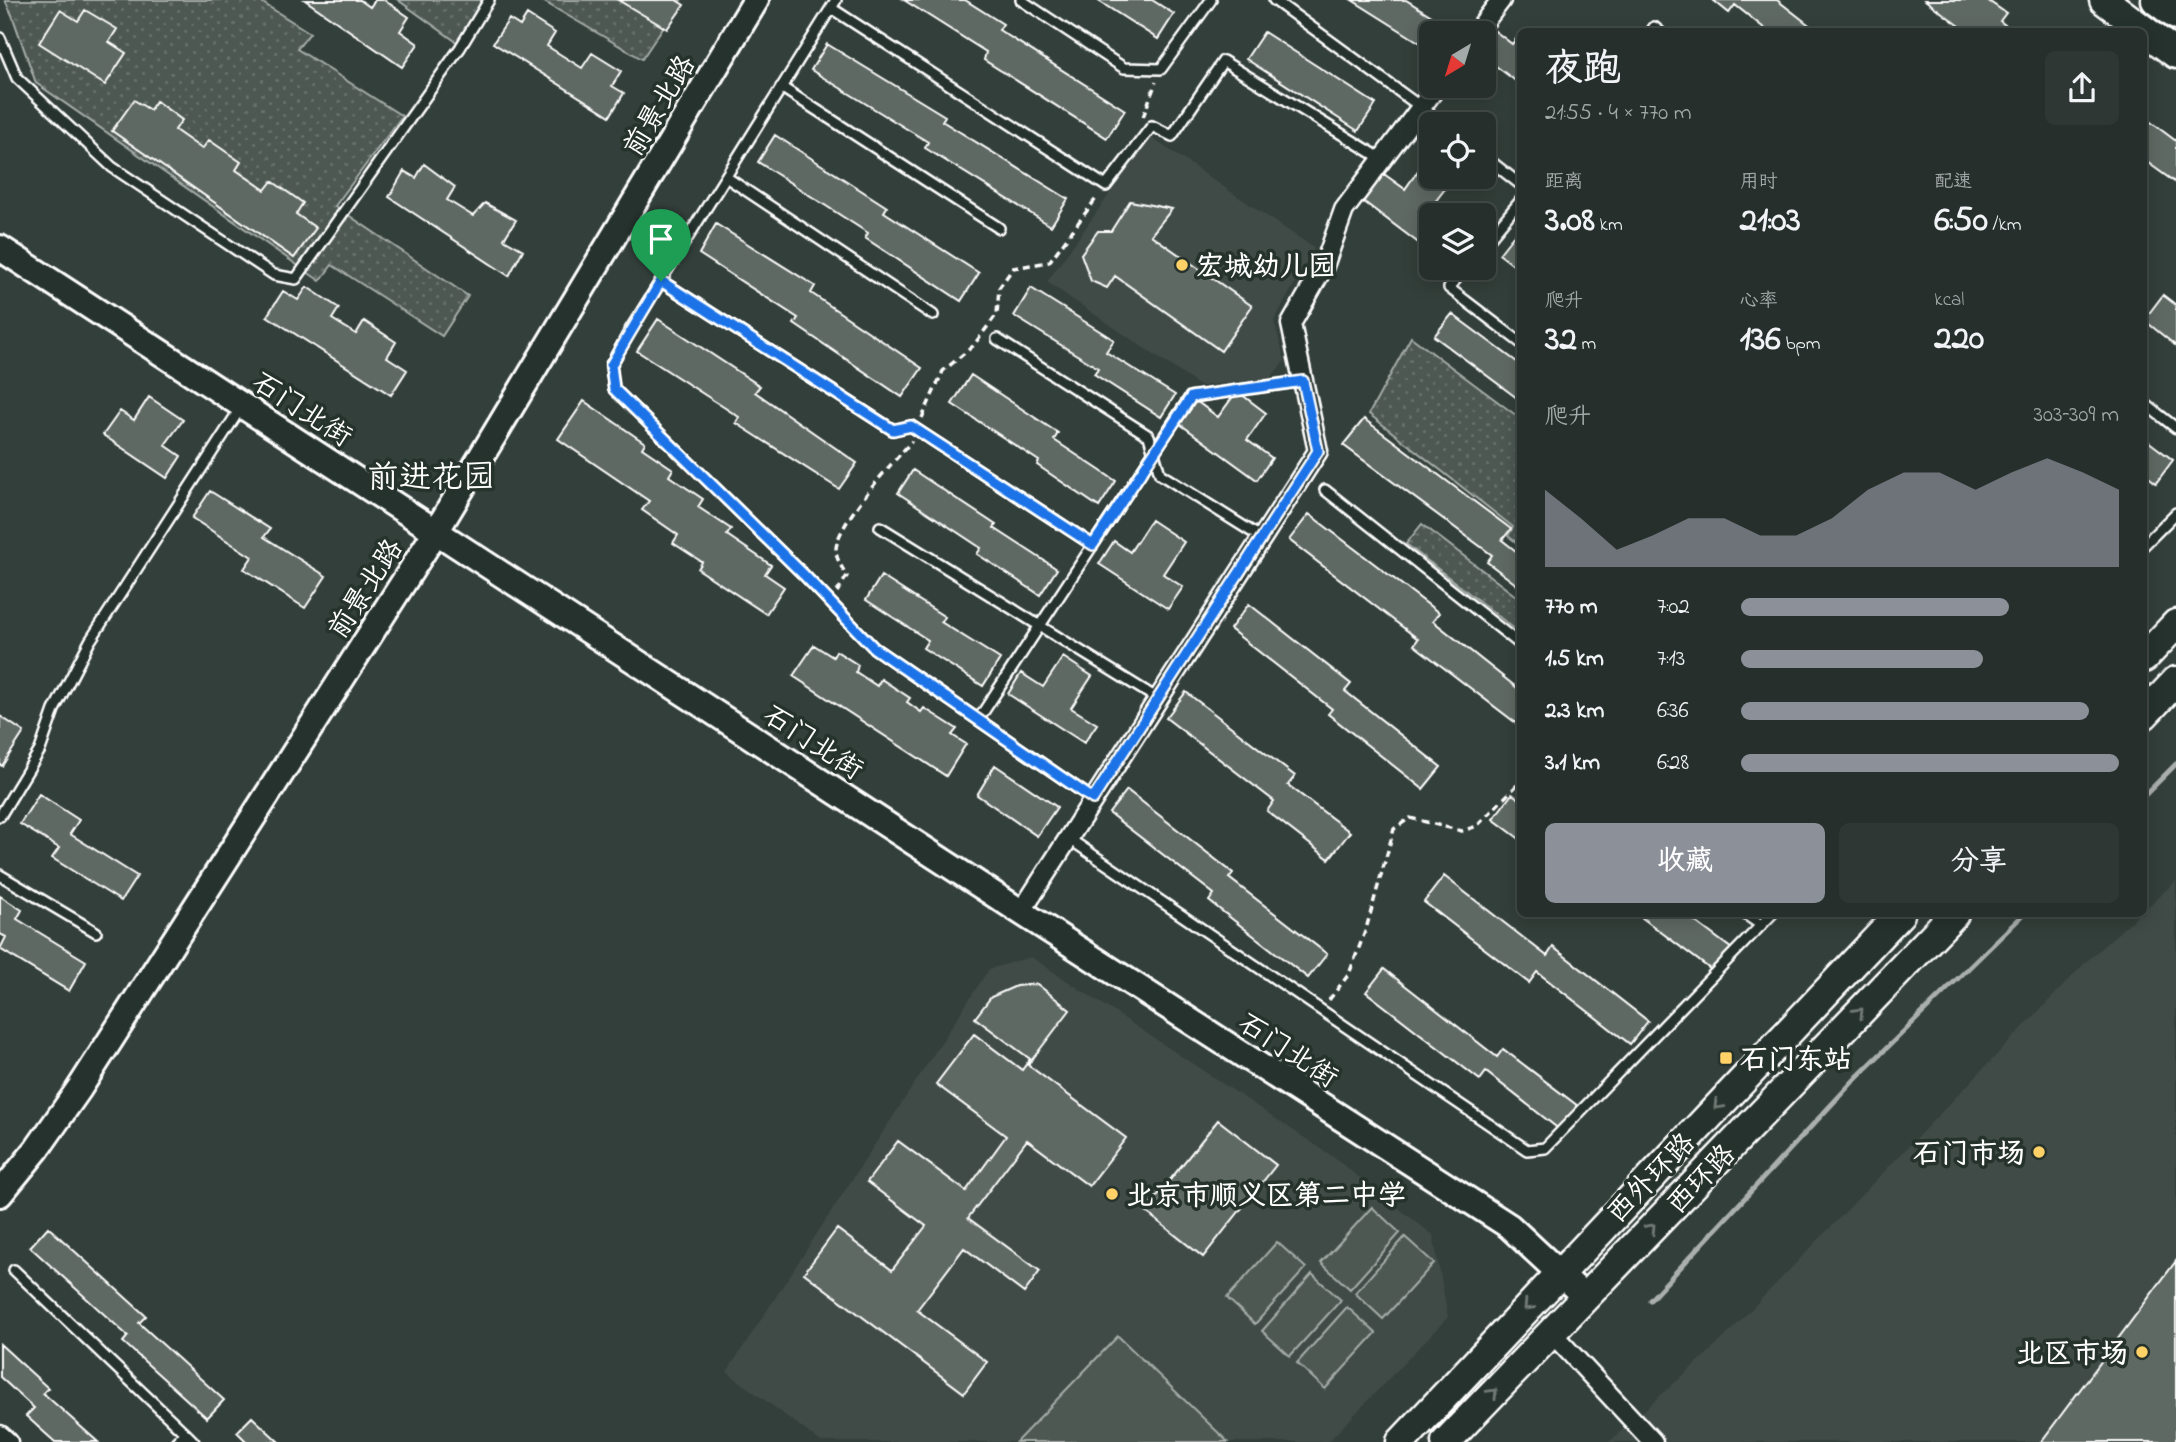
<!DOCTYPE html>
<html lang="zh">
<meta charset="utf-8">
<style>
:root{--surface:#262f2c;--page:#2e3734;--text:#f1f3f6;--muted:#a4a9a9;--line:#424a48;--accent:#8c9099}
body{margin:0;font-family:"Indie Flower","LXGW WenKai TC",sans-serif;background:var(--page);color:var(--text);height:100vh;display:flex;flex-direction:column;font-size:26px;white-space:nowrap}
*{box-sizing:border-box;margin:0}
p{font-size:23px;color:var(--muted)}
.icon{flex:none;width:38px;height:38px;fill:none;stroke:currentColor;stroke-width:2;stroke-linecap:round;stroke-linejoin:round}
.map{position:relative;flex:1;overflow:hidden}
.drawer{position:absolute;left:1517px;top:28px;width:630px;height:889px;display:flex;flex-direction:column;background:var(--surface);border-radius:10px;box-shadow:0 4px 18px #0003,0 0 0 2px var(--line)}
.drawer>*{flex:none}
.needle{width:46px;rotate:218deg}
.buttons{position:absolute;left:1419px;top:21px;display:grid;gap:14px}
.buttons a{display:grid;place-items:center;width:77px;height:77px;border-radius:10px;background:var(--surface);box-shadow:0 4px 18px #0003,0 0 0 2px var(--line);font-size:35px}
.pin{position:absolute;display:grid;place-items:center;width:60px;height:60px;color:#fff;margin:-72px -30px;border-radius:50% 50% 50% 0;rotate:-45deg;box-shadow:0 0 7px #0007}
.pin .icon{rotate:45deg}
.round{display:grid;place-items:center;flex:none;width:74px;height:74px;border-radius:10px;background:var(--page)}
.summary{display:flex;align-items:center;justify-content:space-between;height:119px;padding:0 28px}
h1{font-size:38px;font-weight:700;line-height:52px}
.metrics{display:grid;grid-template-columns:repeat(3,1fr);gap:10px;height:119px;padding:7px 28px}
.metrics div{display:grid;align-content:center}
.metrics b{font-size:35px;font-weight:700}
.metrics small{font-size:19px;font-weight:400}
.metrics p{font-size:19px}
.chart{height:196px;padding:14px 28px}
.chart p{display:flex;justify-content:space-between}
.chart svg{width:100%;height:126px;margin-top:7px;fill:var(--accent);opacity:.7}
.action{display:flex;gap:14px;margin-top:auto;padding:14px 28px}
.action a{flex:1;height:80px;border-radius:10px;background:var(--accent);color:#fff;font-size:28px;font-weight:700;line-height:80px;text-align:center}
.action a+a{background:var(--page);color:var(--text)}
ul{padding:0 28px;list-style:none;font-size:23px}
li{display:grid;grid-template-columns:112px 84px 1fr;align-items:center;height:52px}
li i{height:18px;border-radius:9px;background:var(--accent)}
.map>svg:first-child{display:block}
.built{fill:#404c47}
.green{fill:#4d5853;stroke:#a6aca9;stroke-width:2}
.garden{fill:url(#garden-dots);stroke:#a6aca9;stroke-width:2}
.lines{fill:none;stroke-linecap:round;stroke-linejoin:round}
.stream{stroke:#abb0ae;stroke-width:5}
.building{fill:#5f6964;stroke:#fff;stroke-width:2}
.lane-casing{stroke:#fff;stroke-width:14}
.street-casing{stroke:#fff;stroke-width:23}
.secondary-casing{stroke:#fff;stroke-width:30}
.primary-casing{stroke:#fff;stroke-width:33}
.path{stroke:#fff;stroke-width:3.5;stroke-dasharray:7 5;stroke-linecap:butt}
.lane{stroke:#26332d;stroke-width:9}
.street{stroke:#26332d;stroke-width:18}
.secondary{stroke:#26332d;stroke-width:24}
.primary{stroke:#26332d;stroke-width:28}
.oneway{stroke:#727a76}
.route-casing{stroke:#fff;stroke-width:14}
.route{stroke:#1a73e8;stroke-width:9}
.poi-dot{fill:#ffd166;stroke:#26332d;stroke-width:2.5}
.labels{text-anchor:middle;stroke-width:7;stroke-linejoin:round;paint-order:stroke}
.street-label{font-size:28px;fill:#fff;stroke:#26332d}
.poi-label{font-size:28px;font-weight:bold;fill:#fff;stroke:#26332d;text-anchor:start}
.quarter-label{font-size:32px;fill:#fff;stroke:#26332d}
</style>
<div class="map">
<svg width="2176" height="1442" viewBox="0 0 2176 1442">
<defs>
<pattern id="garden-dots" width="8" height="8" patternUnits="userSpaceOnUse" patternTransform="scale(1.75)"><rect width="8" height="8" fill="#4d5853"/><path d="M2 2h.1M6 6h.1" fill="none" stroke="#68716d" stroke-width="1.8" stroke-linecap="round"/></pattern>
</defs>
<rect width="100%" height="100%" fill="#333f3a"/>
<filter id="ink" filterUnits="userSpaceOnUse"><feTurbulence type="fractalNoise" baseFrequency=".0143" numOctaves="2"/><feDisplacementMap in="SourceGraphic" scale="14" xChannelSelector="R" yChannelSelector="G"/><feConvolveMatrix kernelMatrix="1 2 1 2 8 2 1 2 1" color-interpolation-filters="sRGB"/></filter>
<g filter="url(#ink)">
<path class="built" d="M1150 137 1314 248 1274 321 1285 361 1269 379 1200 386 1047 282Z
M2176 881V1442H1609L1717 1345 2089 959 2139 914H2144V910Z
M1031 957 1329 1154 1433 1235 1448 1317 1328 1442H821L727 1372 989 969Z"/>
<path class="green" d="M1372 1207 1400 1233 1350 1289 1321 1263Z
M1405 1237 1434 1263 1383 1319 1355 1293Z
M1277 1242 1306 1268 1255 1324 1227 1298Z
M1312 1274 1341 1300 1290 1356 1262 1331Z
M1347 1307 1376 1333 1325 1389 1297 1363Z
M1118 1336 1228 1442H1016Z"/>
<path class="garden" d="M5 0H258L310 33 297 49 402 116 335 206 468 296 442 336 332 265 320 281 36 83 12 15Z
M398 0H484L458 43Z
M541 0H681L642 59Z
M1411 337 1521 419V546L1508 536 1513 527 1369 414Z
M1422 524 1521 600V634L1406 544Z"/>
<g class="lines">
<path class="stream" d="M2144 796 2176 764
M1650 1300 1858 1076 2024 914"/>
</g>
<path class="building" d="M305 0H360L370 7 375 0H384L409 17 400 31 418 44 402 67Z
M618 0H676L684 5 667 29Z
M904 0H965L1003 24 999 30 1125 110 1107 138 984 60 986 52Z
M1097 0H1152L1174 14 1158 39Z
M1352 0H1406L1438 20 1422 44Z
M1713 0H1777L1817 31 1769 32 1735 5 1729 13Z
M1925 0H1987L2006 13 2000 21 2014 32H1968Z
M60 10 78 21 85 10 117 29 109 42 126 53 105 85 39 43Z
M527 15 555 33 547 46 582 68 592 53 621 71 612 86 624 93 610 116 493 43 509 19 520 26Z
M1495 31 1512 44 1521 33V85L1484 57V46Z
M1264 32 1376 104 1358 131 1246 59Z
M827 44 945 116 942 121 1068 199 1051 226 925 148 928 142 811 70Z
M134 100 150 110 156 101 182 120 175 130 202 149 209 140 241 162 236 170 265 190 272 181 303 203 296 214 316 228 294 258 112 131Z
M2144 117 2176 141V183L2144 160Z
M775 135 887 207 884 212 979 273 961 301 865 238 868 233 758 162Z
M424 164 455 187 447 200 473 216 485 203 516 220 504 239 523 250 509 276 389 197 404 171 416 178Z
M1422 165 1432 172V177H1438L1448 185 1428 211 1433 215 1432 248 1429 251 1363 201 1384 174 1405 189Z
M1130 201 1172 209 1151 235 1252 306 1221 351 1115 276 1107 288 1091 281 1081 254 1098 231H1111Z
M716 224 815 286 811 293 922 368 902 397 794 324 798 318 699 254Z
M1518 230 1521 233V271L1499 254Z
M307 287 339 308 332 319 356 334 364 321 396 342 387 357 407 370 391 395 267 316 283 291 298 300Z
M1031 288 1114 340 1106 352 1175 395 1161 417 1094 374 1098 368 1014 316Z
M2163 295 2176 305V346L2144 320Z
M1452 314 1521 365V401L1434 336Z
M658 319 760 386 755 392 857 463 839 489 736 423 739 417 637 351Z
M971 375 1058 433 1054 440 1116 481 1099 507 1037 465 1039 461 952 404Z
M1237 391 1266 413 1247 440 1272 458 1257 480 1180 424 1196 401 1218 417Z
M149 397 183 420 165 445 181 456 167 478 103 435 120 411 134 420Z
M584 401 645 443 642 448 673 469 669 476 703 499 698 507 731 529 727 535 771 565 765 574 784 587 766 614 698 569 702 562 673 543 678 535 642 510 649 501 558 439Z
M1364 419 1511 529 1502 540 1521 555V588L1487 562 1492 555 1343 445Z
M2144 438 2173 460 2156 483 2144 473Z
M913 470 996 525 994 528 1057 569 1040 595 977 554 981 548 898 493Z
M210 491 270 529 264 537 326 576 305 608 244 569 252 557 192 518Z
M1309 514 1439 613 1433 621 1521 691V716L1516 723 1414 645 1418 639 1289 540Z
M1151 520 1184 542 1163 574 1183 587 1168 609 1099 564 1114 541 1130 552Z
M881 576 945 617 941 622 1000 659 983 686 923 648 928 640 866 600Z
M1249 604 1351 684 1345 691 1441 767 1423 789 1328 714 1332 709 1230 629Z
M814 645 833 657 836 651 858 665 856 672 877 686 881 679 910 698 907 702 921 712 924 708 957 729 952 735 966 744 946 776 793 676Z
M1063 657 1092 676 1071 708 1097 724 1084 743 1008 694 1021 673 1043 687Z
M1186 692 1295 776 1288 785 1350 832 1329 859 1267 811 1274 801 1166 718Z
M0 716 24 732 2 766 0 765Z
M995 765 1057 807 1037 836 977 795Z
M1127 790 1233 873 1229 878 1327 954 1308 978 1209 901 1214 894 1109 813Z
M39 794 79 820 70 834 137 876 121 901 52 858 59 848 20 824Z
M1512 794 1521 800V840L1493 819Z
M1444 876 1547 956 1553 947 1648 1021 1630 1044 1537 972 1529 983 1424 902Z
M0 896 22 910 17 919 86 961 69 991 0 949 6 937 0 934Z
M1637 914H1685L1732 949 1714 972Z
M1384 969 1497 1057 1503 1049 1578 1106 1560 1130 1486 1072 1480 1080 1366 992Z
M1037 984 1070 1010 1028 1065 1126 1138 1089 1186 1027 1140 968 1218 1040 1271 1024 1293 964 1248 917 1310 987 1362 964 1393 804 1273 837 1229 892 1270 926 1226 867 1182 898 1141 966 1191 1006 1136 936 1084 974 1034 1022 1070 1030 1059 975 1018 991 997 1016 986Z
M1218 1120 1276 1165 1203 1257 1145 1211Z
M48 1227 146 1316 139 1323 224 1400 207 1418 123 1342 128 1336 30 1247Z
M2176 1261V1442H2041Z
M0 1344 48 1388 43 1393 98 1442H55L26 1416 34 1408 0 1377Z
M252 1417 279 1442H247L237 1432Z"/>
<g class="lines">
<g class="lane-casing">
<path id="lane" d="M836 0 630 330 611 365 614 389 804 575 874 648 1093 799
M1021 0 1124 68 1161 69 1211 0
M1274 0 1444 124
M831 8 1106 186 1152 126 1172 136 1223 61 1382 159
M1651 32 1654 27 1660 32
M0 38 17 78 112 167 274 275 296 279 460 48 489 0
M781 87 999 228
M1484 156 1521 185
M726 177 933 315
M1484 245 1521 200
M1465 268 1449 288 1521 343
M661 281 893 430 911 426 1093 545
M997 339 1149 436 1160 474 1262 538
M2144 403 2176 428
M1325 490 1521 645
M880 527 1158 699
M2144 545 2176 513
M978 720 1190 397 1303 381
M0 816 40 750 54 710 90 641 242 406
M1068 838 1527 1150 1545 1148 1772 914
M0 875 96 932
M1745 914 1761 925
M14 1270 185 1433
M176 1442 185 1433 194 1442"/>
</g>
<g class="street-casing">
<path id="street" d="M1476 33 1501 0
M1021 912 1318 451 1291 324 1324 266 1344 210 1437 86
M1551 1332 1653 1442
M0 1435 8 1442"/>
</g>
<g class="secondary-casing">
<path id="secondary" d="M0 248 1021 912 1509 1226 1585 1297
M0 1194 37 1149 79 1089 437 530 756 0"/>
</g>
<g class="primary-casing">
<path id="primary" d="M2104 0 2176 54
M2156 0 2176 15
M2144 658 2176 624
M2144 715 2176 681
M1401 1442 1900 914
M1446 1442 1954 914"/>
</g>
<path class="path" d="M1143 117 1156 82
M922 418 943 371 973 346 997 314 999 288 1013 268 1049 262 1098 196
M837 592 847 576C843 569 836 559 836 551 834 526 894 461 912 441
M1329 1000 1349 974 1366 929 1394 829 1410 818 1462 831 1477 826 1521 781"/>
<use href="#lane" class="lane"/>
<use href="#street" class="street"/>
<use href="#secondary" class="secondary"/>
<use href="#primary" class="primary"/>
</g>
<defs><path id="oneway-chevron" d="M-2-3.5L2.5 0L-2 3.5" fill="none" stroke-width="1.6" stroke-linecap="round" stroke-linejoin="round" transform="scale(1.75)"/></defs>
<g class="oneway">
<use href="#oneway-chevron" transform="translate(1859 1012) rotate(-46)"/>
<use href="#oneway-chevron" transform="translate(1718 1105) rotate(134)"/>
<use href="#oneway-chevron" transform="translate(1651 1228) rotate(-46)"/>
<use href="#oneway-chevron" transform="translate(1528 1306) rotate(133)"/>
<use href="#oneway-chevron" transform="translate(1493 1393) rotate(-46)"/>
</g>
</g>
<g class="lines" filter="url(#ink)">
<g class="route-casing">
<path id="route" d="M661 281 893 430 911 426 1093 545 1191 397 1303 381 1318 451 1093 799 874 648 804 575 614 389 611 365Z"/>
</g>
<use href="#route" class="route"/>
</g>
<g class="poi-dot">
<circle cx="1182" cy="265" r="7"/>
<rect x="1719" y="1051" width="14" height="14" rx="3.5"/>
<circle cx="2039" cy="1152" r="7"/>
<circle cx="1112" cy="1194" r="7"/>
<circle cx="2142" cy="1352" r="7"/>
</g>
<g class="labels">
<g class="street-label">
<text transform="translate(658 105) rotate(-59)" y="10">前景北路</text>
<text transform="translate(303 408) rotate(33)" y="10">石门北街</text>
<text transform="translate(364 588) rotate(-57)" y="10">前景北路</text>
<text transform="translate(814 741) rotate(33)" y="10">石门北街</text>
<text transform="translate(1289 1049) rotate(33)" y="10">石门北街</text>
<text transform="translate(1650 1177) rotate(-46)" y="10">西外环路</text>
<text transform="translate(1700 1178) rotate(-46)" y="10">西环路</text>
</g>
<g class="poi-label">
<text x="1196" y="275">宏城幼儿园</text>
<text x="1740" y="1068">石门东站</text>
<text x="2025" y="1162" text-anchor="end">石门市场</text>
<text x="1126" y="1204">北京市顺义区第二中学</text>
<text x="2128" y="1362" text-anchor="end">北区市场</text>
</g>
<g class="quarter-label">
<text x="431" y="487">前进花园</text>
</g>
</g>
</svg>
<div class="buttons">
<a><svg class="needle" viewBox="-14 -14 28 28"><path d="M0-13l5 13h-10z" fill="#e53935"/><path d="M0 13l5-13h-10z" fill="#a4a9a9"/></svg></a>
<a><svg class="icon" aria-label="locate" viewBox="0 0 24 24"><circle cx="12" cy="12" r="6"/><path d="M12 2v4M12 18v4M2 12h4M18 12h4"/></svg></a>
<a><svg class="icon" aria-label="layers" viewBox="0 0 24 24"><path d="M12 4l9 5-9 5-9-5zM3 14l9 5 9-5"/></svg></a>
</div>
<div class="pin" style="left:661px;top:281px;background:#1e9e55"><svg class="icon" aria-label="arrive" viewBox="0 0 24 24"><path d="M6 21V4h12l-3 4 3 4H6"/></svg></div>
<section class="drawer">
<div class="summary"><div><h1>夜跑</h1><p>21:55 · 4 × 770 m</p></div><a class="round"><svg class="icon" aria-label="share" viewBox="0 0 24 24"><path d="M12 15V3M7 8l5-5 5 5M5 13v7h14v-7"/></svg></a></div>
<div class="metrics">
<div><p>距离</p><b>3.08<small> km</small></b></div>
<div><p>用时</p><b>21:03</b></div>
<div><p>配速</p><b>6:50<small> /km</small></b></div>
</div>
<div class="metrics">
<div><p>爬升</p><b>32<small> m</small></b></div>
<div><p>心率</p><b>136<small> bpm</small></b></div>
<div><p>kcal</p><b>220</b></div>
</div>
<div class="chart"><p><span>爬升</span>303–309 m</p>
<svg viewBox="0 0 160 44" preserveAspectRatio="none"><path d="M0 44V17L10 27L20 38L30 33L40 27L50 27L60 33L70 33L80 27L90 17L100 11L110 11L120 17L130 11L140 6L150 11L160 17V44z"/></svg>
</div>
<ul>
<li><b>770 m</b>7:02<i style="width:71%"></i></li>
<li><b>1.5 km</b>7:13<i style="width:64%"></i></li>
<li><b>2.3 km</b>6:36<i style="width:92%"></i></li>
<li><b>3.1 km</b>6:28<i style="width:100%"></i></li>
</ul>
<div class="action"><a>收藏</a><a>分享</a></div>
</section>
</div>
